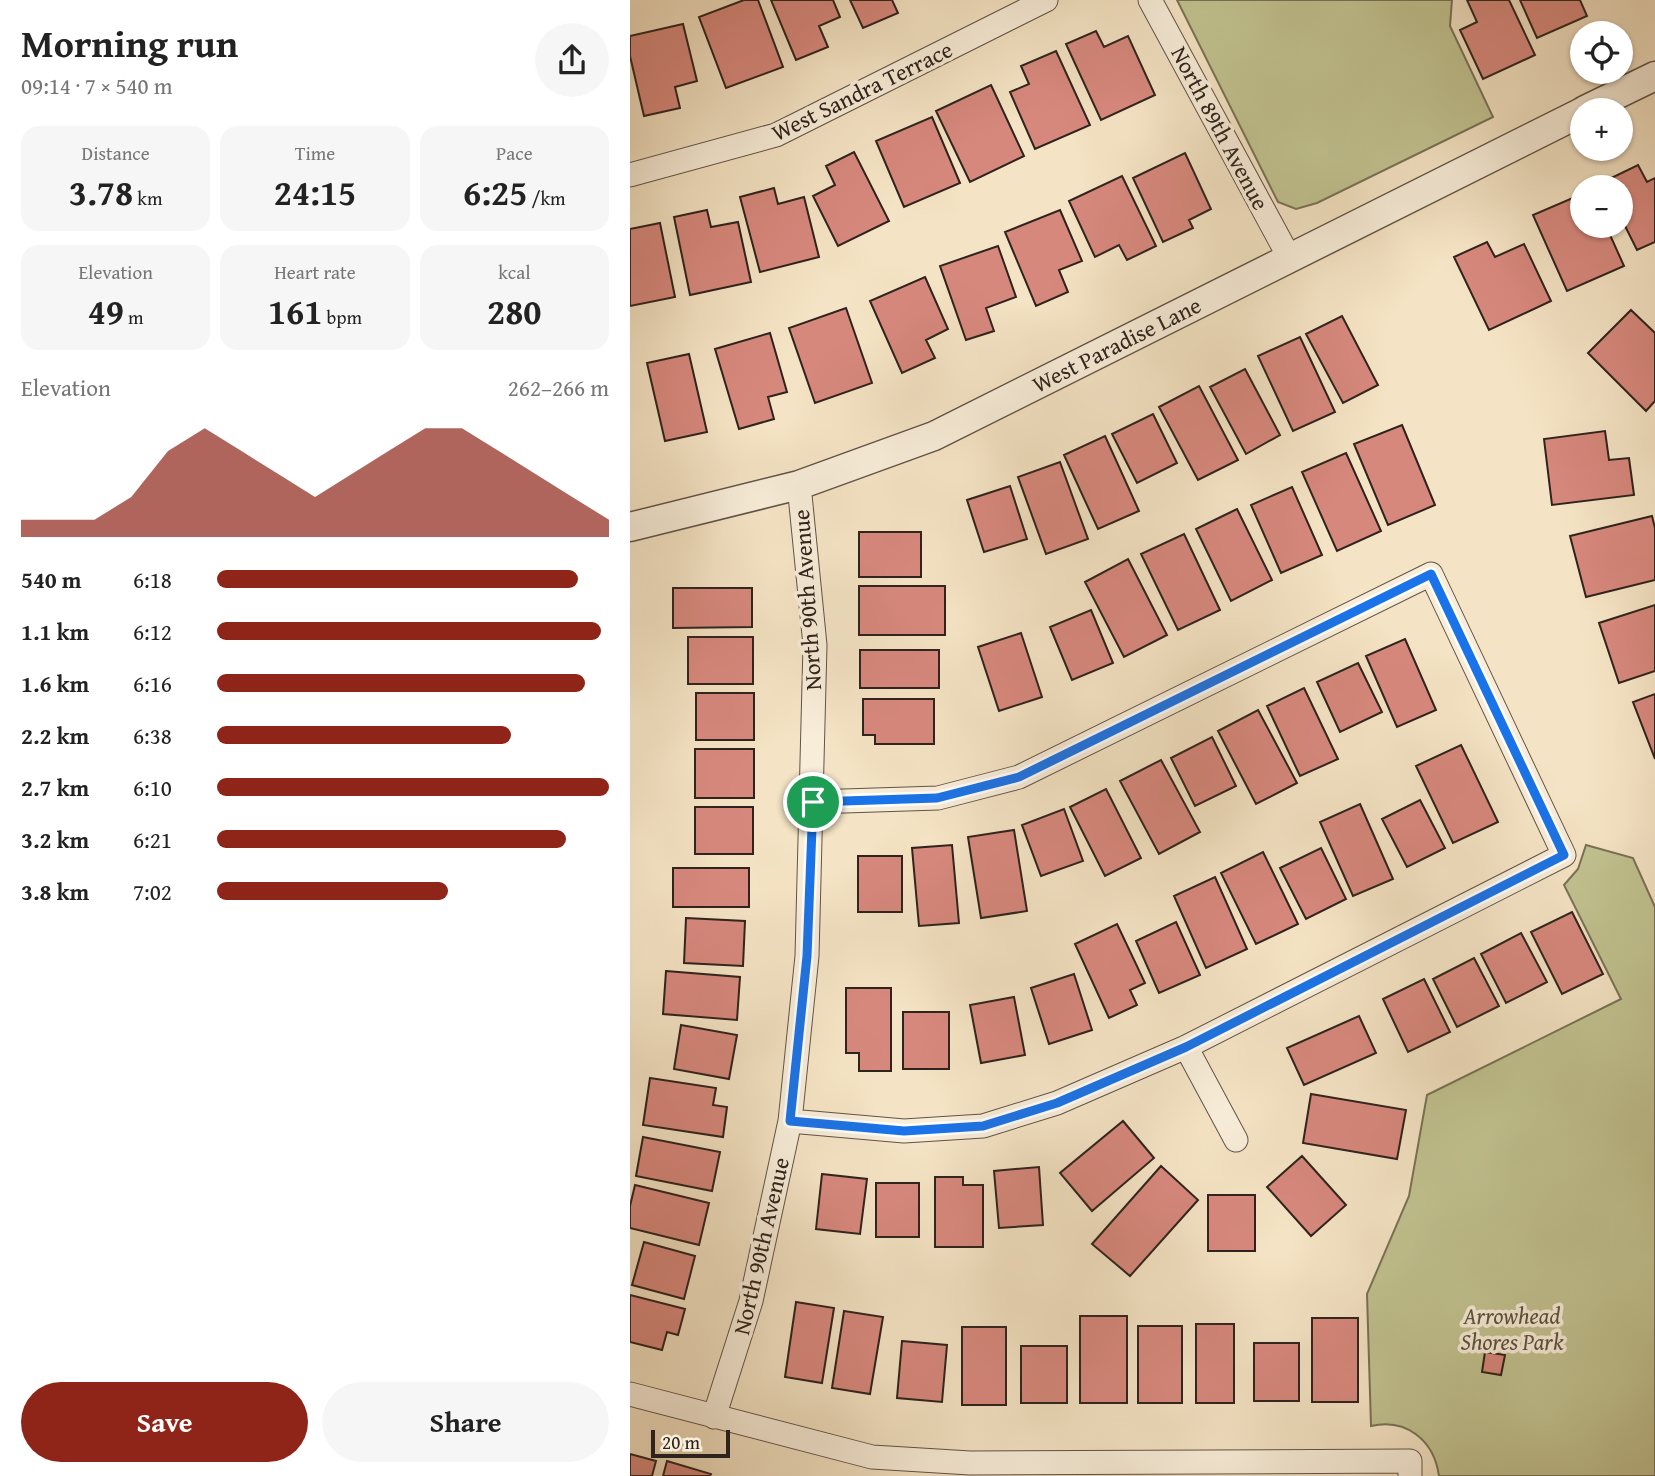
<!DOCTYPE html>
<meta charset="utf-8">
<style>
:root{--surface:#fff;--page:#f6f6f6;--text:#222;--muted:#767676;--accent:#8f2418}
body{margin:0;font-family:"Gentium Book Plus",serif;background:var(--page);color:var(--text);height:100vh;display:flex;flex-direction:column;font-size:26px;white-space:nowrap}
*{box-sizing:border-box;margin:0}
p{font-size:23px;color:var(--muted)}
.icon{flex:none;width:38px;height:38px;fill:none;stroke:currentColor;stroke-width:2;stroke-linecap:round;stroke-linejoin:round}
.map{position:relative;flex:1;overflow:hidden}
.side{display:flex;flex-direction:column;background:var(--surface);width:630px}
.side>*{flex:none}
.fabs{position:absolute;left:940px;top:21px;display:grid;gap:14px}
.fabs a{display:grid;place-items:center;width:63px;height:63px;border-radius:50%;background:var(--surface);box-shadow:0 2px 5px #0004;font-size:35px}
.scale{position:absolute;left:21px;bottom:18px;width:79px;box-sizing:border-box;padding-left:7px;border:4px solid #2e231d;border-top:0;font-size:19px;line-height:24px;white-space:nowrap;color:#2e231d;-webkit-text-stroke:5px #f8edd9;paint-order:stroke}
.pin{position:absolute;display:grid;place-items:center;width:60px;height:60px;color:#fff;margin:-30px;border:4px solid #fff;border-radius:50%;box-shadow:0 2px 7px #0007}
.round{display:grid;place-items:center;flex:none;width:74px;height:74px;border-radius:37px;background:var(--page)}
.headline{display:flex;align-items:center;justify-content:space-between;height:119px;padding:0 21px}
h1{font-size:38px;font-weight:700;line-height:52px}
.stats{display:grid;grid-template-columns:repeat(3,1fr);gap:10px;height:119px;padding:7px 21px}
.stats div{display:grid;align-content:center;border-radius:18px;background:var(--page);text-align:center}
.stats b{font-size:35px;font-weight:700}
.stats small{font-size:19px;font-weight:400}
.stats p{font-size:19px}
.chart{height:196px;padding:14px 21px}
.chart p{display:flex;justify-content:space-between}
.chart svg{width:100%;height:126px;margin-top:7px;fill:var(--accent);opacity:.7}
.action{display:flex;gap:14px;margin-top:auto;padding:14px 21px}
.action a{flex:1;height:80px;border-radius:42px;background:var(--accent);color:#fff;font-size:28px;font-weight:700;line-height:80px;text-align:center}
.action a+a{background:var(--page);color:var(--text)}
ul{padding:0 21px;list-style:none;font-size:23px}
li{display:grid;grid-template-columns:112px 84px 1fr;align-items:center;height:52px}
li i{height:18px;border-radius:9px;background:var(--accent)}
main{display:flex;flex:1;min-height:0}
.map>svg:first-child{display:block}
.green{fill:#c1c290;stroke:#787256;stroke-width:2}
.building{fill:#d7887d;stroke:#2e231d;stroke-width:2}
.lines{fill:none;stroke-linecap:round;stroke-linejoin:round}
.minor-casing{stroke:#605347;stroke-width:25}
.tertiary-casing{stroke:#605347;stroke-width:31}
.minor{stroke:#f8edd9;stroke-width:23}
.tertiary{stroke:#f8edd9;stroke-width:28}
.route-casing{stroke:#fff;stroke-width:14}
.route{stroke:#1a73e8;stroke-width:9}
.labels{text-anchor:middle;stroke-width:7;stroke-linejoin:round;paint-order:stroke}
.street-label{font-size:23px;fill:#2e231d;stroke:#f8edd9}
.park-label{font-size:23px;font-style:italic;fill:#5a5340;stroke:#f8edd9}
</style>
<main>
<section class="side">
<div class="headline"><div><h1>Morning run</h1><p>09:14 · 7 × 540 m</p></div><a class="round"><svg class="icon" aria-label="share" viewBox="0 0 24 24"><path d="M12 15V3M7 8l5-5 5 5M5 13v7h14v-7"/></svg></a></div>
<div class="stats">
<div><p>Distance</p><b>3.78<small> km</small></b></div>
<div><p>Time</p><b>24:15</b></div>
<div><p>Pace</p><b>6:25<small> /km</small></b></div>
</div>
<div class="stats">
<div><p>Elevation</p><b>49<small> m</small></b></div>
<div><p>Heart rate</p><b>161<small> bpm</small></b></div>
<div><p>kcal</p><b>280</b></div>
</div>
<div class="chart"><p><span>Elevation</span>262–266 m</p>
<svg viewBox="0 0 160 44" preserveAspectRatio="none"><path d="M0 44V38L10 38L20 38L30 30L40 14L50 6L60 14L70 22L80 30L90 22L100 14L110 6L120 6L130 14L140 22L150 30L160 38V44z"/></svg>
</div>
<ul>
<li><b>540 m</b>6:18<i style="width:92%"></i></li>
<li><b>1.1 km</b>6:12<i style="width:98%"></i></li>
<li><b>1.6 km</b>6:16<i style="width:94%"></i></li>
<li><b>2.2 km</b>6:38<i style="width:75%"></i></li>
<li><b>2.7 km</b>6:10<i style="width:100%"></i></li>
<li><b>3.2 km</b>6:21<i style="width:89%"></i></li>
<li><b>3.8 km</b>7:02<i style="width:59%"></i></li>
</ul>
<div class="action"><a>Save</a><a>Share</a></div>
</section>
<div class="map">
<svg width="1025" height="1476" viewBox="0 0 1025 1476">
<rect width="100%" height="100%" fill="#f4e3c4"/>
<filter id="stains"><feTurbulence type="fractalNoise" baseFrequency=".00286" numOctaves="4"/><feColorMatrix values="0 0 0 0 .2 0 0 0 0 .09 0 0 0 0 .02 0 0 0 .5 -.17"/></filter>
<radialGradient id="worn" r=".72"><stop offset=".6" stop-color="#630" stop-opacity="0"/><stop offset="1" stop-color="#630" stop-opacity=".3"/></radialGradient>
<path class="green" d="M547 0H822L820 26 863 117 687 203 666 209 648 202Z
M956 845 1003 858 1025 907V1476H809C804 1440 776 1418 741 1426L737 1294 779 1196 797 1095 991 999 934 885 948 869Z"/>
<path class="building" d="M114 0H128L153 67 96 88 69 17Z
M141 0H203L210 17 189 26 198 47 166 60Z
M220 0H262L268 13 233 28Z
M837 0H879L905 55 853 79 830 30 847 22Z
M890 0H950L957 16 907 38Z
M53 24 67 81 45 87 50 108 14 116 0 56V36Z
M466 31 474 47 498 36 525 95 471 120 436 44Z
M426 51 460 125 405 149 380 92 399 84 391 66Z
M361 85 394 156 340 182 306 111Z
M302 117 330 183 274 207 246 141Z
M224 152 259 221 208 246 183 196 205 185 196 166Z
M555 153 581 209 559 220 563 228 533 242 503 178Z
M1008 165 1017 182 1025 178V242L1007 250 990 216V187H976L973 182Z
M492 176 526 246 497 260 489 245 465 257 439 201Z
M144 188 148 204 174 197 189 257 130 272 110 197Z
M952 194V226H976L994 266 937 291 903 215Z
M77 210 81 227 108 222 121 282 60 295 44 217Z
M430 210 452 261 429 270 438 292 406 306 375 232Z
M30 223 45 297 0 306V229Z
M857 242 865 257 894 244 921 301 859 330 824 257Z
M368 246 386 297 356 308 364 331 336 340 310 266Z
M295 277 318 329 296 340 305 358 272 373 240 301Z
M216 308 242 383 185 403 159 328Z
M1001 310 1025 333V401L1016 411 958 353Z
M712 316 748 385 713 403 676 334Z
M140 333 157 392 138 397 144 419 109 429 85 349Z
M670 337 705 412 663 431 628 356Z
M59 354 77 432 35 441 17 363Z
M615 369 650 435 616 454 580 387Z
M569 386 608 460 568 480 529 407Z
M523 414 547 463 507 483 482 434Z
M772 425 805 505 758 525 724 444Z
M975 431 979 460 999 458 1004 495 922 505 914 439Z
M475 436 509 511 468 529 434 455Z
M716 453 751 531 707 551 672 472Z
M430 462 458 539 416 554 388 477Z
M380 486 397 539 354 552 337 500Z
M662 487 692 555 651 573 621 505Z
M607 509 642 580 601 601 566 529Z
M1022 516 1025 528V580L956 597 940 536Z
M229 532H291V577H229Z
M554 534 590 610 548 630 511 554Z
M498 559 537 635 494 657 455 582Z
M229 586H315V635H229Z
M43 588H122V627L43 628Z
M1025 605V671L989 683 969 623Z
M461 610 483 663 442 680 420 627Z
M391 633 412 697 369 711 348 647Z
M58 637H123V684H58Z
M775 639 806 710 767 727 736 656Z
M230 650H309V688H230Z
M728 663 752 712 710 732 687 682Z
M674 688 708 759 670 776 637 706Z
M66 693H124V740H66Z
M1025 694V759L1003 702Z
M233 699H304V744H245V735H233Z
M628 710 667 783 626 804 588 731Z
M582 737 606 786 565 806 541 758Z
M831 745 868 822 823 843 786 766Z
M65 749H124V798H65Z
M531 760 570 832 529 854 490 781Z
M476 789 511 858 475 876 440 807Z
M790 800 815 848 777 867 752 819Z
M730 804 763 879 723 896 690 822Z
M65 807H123V854H65Z
M434 809 453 861 411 876 392 825Z
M384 830 397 911 351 918 338 837Z
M322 845 329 923 289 926 282 848Z
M691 848 716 899 676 919 650 868Z
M633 852 668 924 626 944 591 873Z
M228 856H272V912H228Z
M43 868H119V907H43Z
M585 877 617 949 576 968 544 896Z
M942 912 973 974 932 994 901 932Z
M56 918 115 921 113 966 54 963Z
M546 922 570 975 529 993 506 941Z
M487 924 515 983 500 990 507 1005 479 1018 445 944Z
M891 933 917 982 876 1003 851 954Z
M844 958 869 1006 827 1027 803 979Z
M36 971 110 977 107 1020 33 1014Z
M444 974 462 1030 419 1044 401 988Z
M794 979 820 1032 778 1052 753 999Z
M216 988H261V1071H229V1053H216Z
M384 997 395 1055 351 1063 340 1005Z
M273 1012H319V1069H273Z
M729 1016 746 1053 674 1085 657 1048Z
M51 1025 107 1035 99 1079 44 1069Z
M20 1078 86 1088 83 1105 97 1107 93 1137 13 1125Z
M681 1094 776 1110 767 1159 673 1143Z
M493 1121 524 1158 462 1211 430 1173Z
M13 1137 90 1152 82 1191 6 1176Z
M672 1156 716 1205 681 1236 637 1187Z
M531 1166 568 1200 500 1276 462 1244Z
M409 1167 413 1225 369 1228 364 1171Z
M192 1174 237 1179 230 1234 186 1229Z
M305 1177H333V1185H353V1247H305Z
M246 1183H289V1237H246Z
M5 1185 79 1203 69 1245 0 1228V1206Z
M578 1195H625V1251H578Z
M14 1242 65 1256 54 1299 2 1285Z
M0 1295 55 1309 48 1335 37 1332 32 1350 0 1342Z
M166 1302 204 1308 192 1383 155 1377Z
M214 1311 253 1317 240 1394 202 1388Z
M450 1316H497V1403H450Z
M682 1318H728V1402H682Z
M566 1324H604V1403H566Z
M508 1326H552V1403H508Z
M332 1327H376V1405H332Z
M272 1341 317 1345 312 1402 267 1398Z
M624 1343H669V1401H624Z
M391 1346H437V1403H391Z
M855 1352 875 1355 871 1375 852 1372Z
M0 1454 26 1461 22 1476H0Z
M37 1461 81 1474 80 1476H33Z"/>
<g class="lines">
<g class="minor-casing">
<path id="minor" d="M520 0 659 257
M0 175 146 135 416 0
M556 1047 606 1140
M160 1121 274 1131 353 1126 427 1103 556 1047 934 855 801 574 389 777 308 798 183 802
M0 1394 242 1457 340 1463 780 1461V1476
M84 1417 121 1301 160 1121 177 956 185 645 169 485"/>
</g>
<g class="tertiary-casing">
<g id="tertiary">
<path d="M955 110 1025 76"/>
<path id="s1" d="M0 527 169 485 304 436 952 112"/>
</g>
</g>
<use href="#minor" class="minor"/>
<use href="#tertiary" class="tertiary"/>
</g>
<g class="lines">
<g class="route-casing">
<path id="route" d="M801 574 934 855 556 1047 427 1103 353 1126 274 1131 160 1121 177 956 183 802 307 798 389 777Z"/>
</g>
<use href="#route" class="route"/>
</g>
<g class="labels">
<g class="street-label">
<text transform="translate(232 91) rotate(-26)" y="8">West Sandra Terrace</text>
<text transform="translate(590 128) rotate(62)" y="8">North 89th Avenue</text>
<text dy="8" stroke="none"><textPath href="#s1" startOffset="522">West Paradise Lane</textPath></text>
<text transform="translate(177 600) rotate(-94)" y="8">North 90th Avenue</text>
<text transform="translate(131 1246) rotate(-77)" y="8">North 90th Avenue</text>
</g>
<g class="park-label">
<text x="882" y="1324">Arrowhead<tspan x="882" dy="26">Shores Park</tspan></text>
</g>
</g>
<rect width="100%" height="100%" filter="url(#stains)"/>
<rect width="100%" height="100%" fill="url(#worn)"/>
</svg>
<div class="fabs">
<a><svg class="icon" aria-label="locate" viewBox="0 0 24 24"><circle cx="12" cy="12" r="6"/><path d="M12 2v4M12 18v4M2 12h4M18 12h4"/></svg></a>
<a>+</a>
<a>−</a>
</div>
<div class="scale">20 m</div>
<div class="pin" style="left:183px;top:802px;background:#1e9e55"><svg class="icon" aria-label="arrive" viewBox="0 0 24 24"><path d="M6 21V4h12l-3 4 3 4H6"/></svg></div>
</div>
</main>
